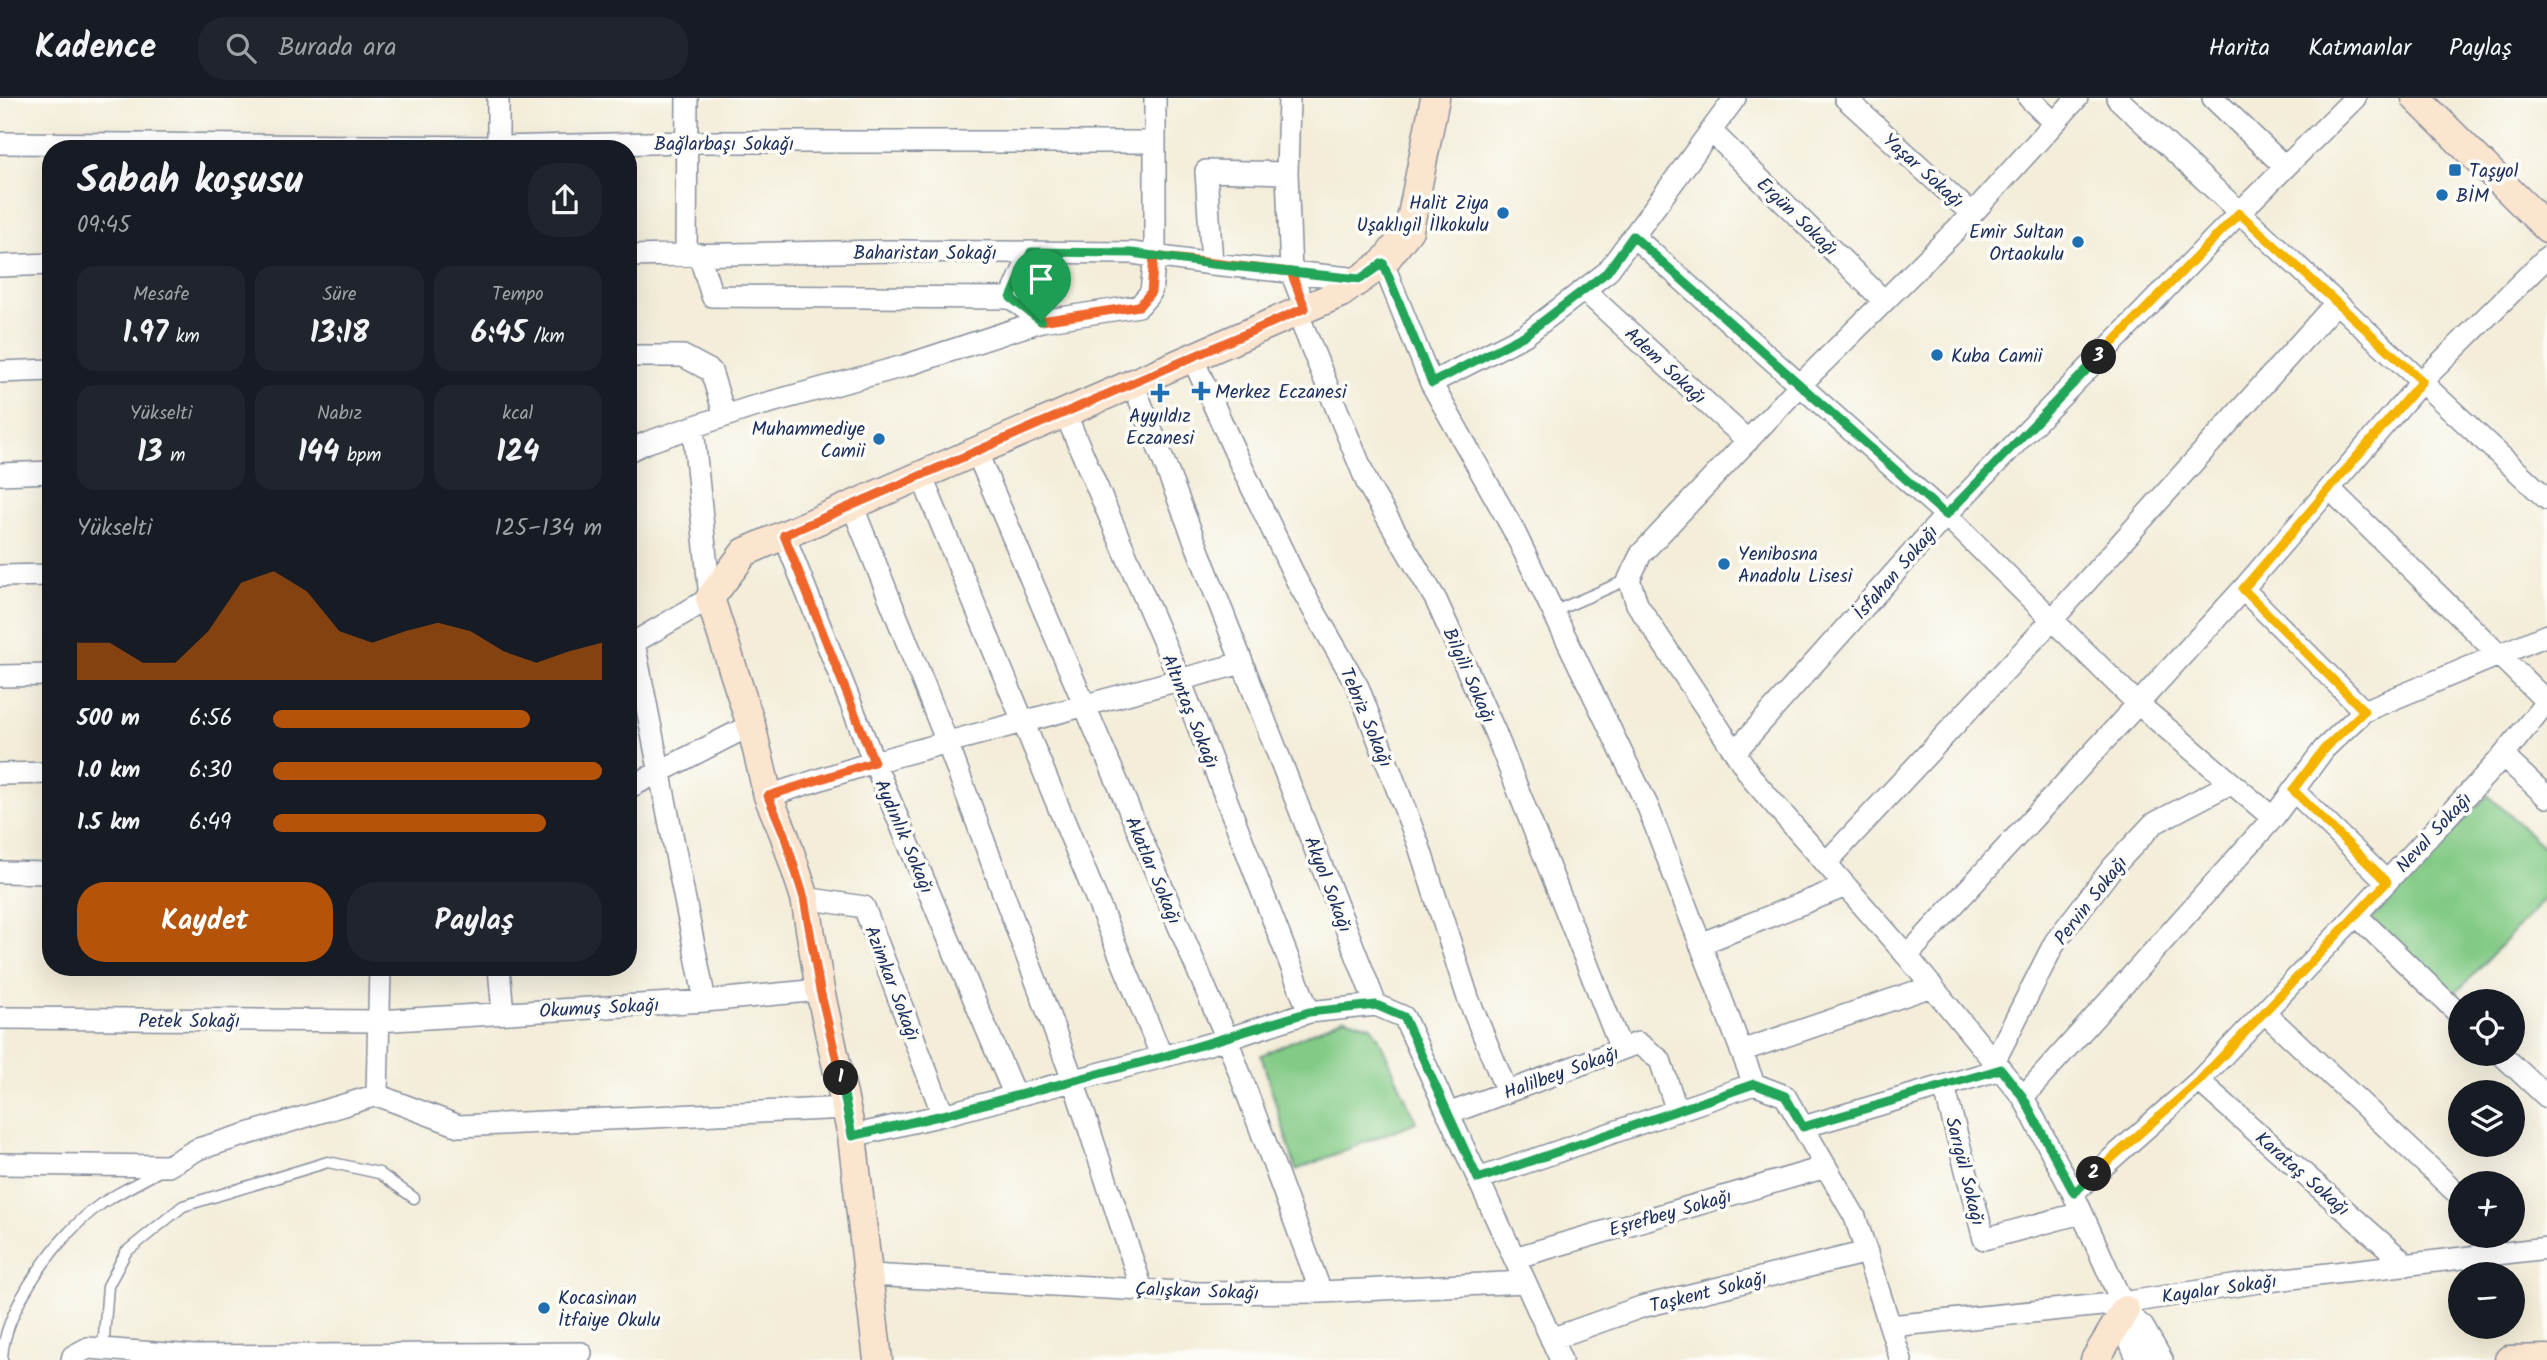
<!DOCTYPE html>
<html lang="tr">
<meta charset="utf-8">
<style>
:root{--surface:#171b24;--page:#20242c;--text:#f1f3f6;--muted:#9ea1a6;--line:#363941;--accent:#b45309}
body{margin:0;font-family:Kalam,sans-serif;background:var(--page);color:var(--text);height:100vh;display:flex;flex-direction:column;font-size:26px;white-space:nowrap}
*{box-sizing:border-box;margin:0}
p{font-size:23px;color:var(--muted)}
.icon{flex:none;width:38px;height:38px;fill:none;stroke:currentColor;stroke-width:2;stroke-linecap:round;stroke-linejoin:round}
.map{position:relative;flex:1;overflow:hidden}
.drawer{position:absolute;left:42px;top:42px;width:595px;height:836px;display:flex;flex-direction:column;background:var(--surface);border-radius:28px;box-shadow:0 7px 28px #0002}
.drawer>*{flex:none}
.buttons{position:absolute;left:2448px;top:891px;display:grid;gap:14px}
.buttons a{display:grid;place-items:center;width:77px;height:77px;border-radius:50%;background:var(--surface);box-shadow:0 7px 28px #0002;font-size:35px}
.pin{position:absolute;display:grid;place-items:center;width:60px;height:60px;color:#fff;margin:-72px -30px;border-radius:50% 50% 50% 0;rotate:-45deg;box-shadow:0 0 7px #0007}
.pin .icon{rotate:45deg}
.km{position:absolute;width:35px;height:35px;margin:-18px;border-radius:50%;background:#222;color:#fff;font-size:19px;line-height:35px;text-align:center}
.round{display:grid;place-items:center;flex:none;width:74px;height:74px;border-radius:28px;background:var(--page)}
.summary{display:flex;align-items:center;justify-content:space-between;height:119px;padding:0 35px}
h1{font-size:38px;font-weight:600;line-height:52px}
.metrics{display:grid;grid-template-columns:repeat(3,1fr);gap:10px;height:119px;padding:7px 35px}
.metrics div{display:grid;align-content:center;border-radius:18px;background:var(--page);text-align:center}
.metrics b{font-size:30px;font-weight:600}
.metrics small{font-size:19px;font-weight:400}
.metrics p{font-size:19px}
.chart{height:196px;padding:14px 35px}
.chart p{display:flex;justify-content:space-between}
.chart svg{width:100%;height:126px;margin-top:7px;fill:var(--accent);opacity:.7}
.cta{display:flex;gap:14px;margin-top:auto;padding:14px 35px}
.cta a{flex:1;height:80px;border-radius:28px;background:var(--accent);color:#fff;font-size:28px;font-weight:600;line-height:80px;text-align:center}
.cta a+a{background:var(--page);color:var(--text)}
ul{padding:0 35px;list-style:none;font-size:23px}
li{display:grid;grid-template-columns:112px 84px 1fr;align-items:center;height:52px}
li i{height:18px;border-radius:9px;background:var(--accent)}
header{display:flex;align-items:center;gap:42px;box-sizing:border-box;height:98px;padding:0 35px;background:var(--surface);border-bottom:2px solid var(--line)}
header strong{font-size:33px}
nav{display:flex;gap:38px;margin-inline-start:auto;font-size:24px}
.search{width:490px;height:63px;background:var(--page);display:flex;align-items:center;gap:18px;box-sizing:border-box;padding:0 24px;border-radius:28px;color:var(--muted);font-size:26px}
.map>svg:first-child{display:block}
.green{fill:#83ca86;stroke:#4f7c72;stroke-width:2}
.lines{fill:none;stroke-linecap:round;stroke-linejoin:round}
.lane-casing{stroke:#878e9c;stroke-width:13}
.street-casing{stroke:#878e9c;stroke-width:24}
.secondary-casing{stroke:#878e9c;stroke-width:31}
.lane{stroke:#fff;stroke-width:10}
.street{stroke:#fff;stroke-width:21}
.secondary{stroke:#fbe5cf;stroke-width:28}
.split-1-casing{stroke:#fff;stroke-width:14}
.split-2-casing{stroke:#fff;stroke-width:14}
.split-3-casing{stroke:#fff;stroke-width:14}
.split-4-casing{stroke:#fff;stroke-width:14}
.split-1{stroke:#f0652b;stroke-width:9}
.split-2{stroke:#22a559;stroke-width:9}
.split-3{stroke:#f5b400;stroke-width:9}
.split-4{stroke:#22a559;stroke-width:9}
.poi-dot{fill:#1f6fb2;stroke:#fdfcf7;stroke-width:2.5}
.labels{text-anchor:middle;stroke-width:7;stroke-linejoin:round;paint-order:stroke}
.street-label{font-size:19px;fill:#1b2f5e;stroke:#fdfcf7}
.poi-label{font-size:19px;fill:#1b2f5e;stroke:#fdfcf7;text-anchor:start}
</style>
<header>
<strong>Kadence</strong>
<div class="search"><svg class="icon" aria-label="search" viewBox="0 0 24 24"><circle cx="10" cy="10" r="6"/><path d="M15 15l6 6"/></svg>Burada ara</div>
<nav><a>Harita</a><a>Katmanlar</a><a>Paylaş</a></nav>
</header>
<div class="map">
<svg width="2547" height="1262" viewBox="0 0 2547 1262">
<rect width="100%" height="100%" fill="#fdfcf7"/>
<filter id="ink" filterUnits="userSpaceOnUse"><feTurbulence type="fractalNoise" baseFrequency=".0143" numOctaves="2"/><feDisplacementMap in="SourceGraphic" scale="14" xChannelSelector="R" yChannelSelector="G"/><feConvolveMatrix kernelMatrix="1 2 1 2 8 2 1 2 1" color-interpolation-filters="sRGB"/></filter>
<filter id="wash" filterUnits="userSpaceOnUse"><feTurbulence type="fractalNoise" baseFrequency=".00686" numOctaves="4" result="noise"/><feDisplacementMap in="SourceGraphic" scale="28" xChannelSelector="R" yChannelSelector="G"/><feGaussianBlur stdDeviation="1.57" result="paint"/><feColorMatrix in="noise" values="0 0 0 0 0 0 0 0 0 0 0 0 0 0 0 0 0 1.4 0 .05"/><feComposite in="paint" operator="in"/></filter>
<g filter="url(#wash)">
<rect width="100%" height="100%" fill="#f3edd9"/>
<path class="green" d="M2488 697 2547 752V798L2453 898 2371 822Z
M1344 920 1371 928 1378 938 1416 1024 1296 1072 1261 957Z"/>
</g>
<g filter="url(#ink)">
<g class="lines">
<g class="lane-casing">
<path id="lane" d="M1553 514 1629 481
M103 1251 108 1188 126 1154 183 1108 328 1064 379 1075 414 1100
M2 1262C3 1211 60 1134 101 1106 121 1093 142 1083 163 1071"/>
</g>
<g class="street-casing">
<path id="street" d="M1289 0 1287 75 1291 174 1305 210
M1845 0 1972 116
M2029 0 2054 25
M2077 0 1972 116 1800 287 1641 456 1629 481 1637 506 1754 683 1907 858 2023 999 2073 1095 2127 1216 2126 1234 2138 1262
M2117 0 2547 401
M2213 0 2285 69
M1711 33 1884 203
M0 45 498 49 686 44H1154
M498 51V0
M1633 138 1946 417 2138 606 2273 720
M686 156 687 0
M699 156 712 198 1011 200 1041 223
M628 158 889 153 1132 155 1212 166 1360 181
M1383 165 1431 285 1513 431 1648 709 1754 986
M1212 166 1206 73 1287 75
M0 168 51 166
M1584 192 1748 343
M1011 200 1031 154
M1297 214 1368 387 1436 502 1495 634 1621 951
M628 258H683L711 273 725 318
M1192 259 1240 365 1298 485 1358 589 1419 748 1468 900 1507 994
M0 274 51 272
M1133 285 1376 907 1404 919 1561 1262
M1431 285 1525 237 1607 174 1735 0
M1065 315 1180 582 1309 914
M628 353 648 344 749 310 904 268 1041 223 1139 208 1151 194 1155 158V0
M977 355 1227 941 1321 1194
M0 376 51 374
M921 377 1162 959
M2330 391 2546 603
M852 407 947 644 1073 982 1142 1191
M784 437 874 664 1015 998
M0 478 51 477
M2243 491 2364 613
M634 545 705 903
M628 548 710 500 693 329
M0 578 51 577
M1735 654 1946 417 2239 115 2355 0
M2503 658 2547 699
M0 676 51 675
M628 690 751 627
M2293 692 2387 784
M768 698 874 664 1242 565
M1826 765 2052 522 2336 205
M0 774 51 775
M805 800 864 809 943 1017
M2356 817 2460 917
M1700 846 1846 788
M1907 858 2243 491 2422 283 2547 159
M499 870 503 915
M2264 914 2460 1098
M0 920 378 923 705 903 820 892
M1741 953 1932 888
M2501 956 2547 999
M1995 962 2055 844 2112 770 2153 726 2231 685
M2199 983 2407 1167
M1944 988 1984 1141 2081 1115
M377 997 380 870
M2023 999 2273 720 2324 651 2364 613 2547 537
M1448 1016 1638 945 1660 962 1677 1013
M1803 1029 2001 971
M852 1038 943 1017 1162 959 1227 941 1309 914 1376 907
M0 1066 168 1068 198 1051 377 997 459 1028 848 1010
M1478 1081 1754 986 1785 998 1855 1119 1901 1262
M2073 1095 2199 983 2356 817 2503 658 2547 603
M1514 1160 1826 1069
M870 1177 1198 1195 1321 1194 1525 1184
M2127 1216 2143 1229 2162 1262
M1890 1228 2122 1205 2259 1184 2547 1150
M1551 1241 1641 1209 1867 1154
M72 1262 73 1258 88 1250 194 1258 581 1255"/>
</g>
<g class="secondary-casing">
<path id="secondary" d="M2416 0 2547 130
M878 1262 852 1038 820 892 805 800 784 736 768 698 751 627 710 500 745 454 1341 195 1383 165 1409 132 1435 0
M2095 1262 2125 1212
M2509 1262 2547 1261"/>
</g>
<use href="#lane" class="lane"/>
<use href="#street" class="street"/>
<use href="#secondary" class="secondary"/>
</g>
</g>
<g class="lines" filter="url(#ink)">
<g class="split-1-casing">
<path id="split-1" d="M841 980 820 892 804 800 784 736 768 698 874 664 784 437 1305 210 1291 174 1154 158 1151 194 1139 208 1041 223"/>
</g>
<g class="split-2-casing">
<path id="split-2" d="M841 980 852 1038 943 1017 1162 959 1309 914 1376 907 1404 919 1478 1081 1754 986 1785 998 1803 1029 2001 971 2023 999 2074 1095 2094 1076"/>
</g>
<g class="split-3-casing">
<path id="split-3" d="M2094 1076 2199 983 2387 784 2293 692 2324 651 2364 613 2243 491 2422 283 2239 115 2099 259"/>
</g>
<g class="split-4-casing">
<path id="split-4" d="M1041 223 1011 200 1031 154 1132 155 1212 166 1360 181 1383 165 1432 285 1525 237 1607 174 1633 138 1946 417 2099 259"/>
</g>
<use href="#split-1" class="split-1"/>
<use href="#split-2" class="split-2"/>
<use href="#split-3" class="split-3"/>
<use href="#split-4" class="split-4"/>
</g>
<g class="poi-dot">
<rect x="2448" y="65" width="14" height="14" rx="3.5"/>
<circle cx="2442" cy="97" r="7"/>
<circle cx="1503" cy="115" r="7"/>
<circle cx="2078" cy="144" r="7"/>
<circle cx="1937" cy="257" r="7"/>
<path d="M1197.5 282.5h7v7h7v7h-7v7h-7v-7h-7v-7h7z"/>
<path d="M1156.5 284.5h7v7h7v7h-7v7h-7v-7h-7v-7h7z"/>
<circle cx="879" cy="341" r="7"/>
<circle cx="1724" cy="466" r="7"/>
<circle cx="544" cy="1210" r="7"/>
</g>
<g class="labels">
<g class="street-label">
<text x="724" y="52">Bağlarbaşı Sokağı</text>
<text transform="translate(1924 72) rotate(42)" y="7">Yaşar Sokağı</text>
<text transform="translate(1798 118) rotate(44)" y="7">Ergün Sokağı</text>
<text x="925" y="161">Baharistan Sokağı</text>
<text transform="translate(1666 267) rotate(43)" y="7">Adem Sokağı</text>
<text transform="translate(1895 474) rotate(-49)" y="7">İsfahan Sokağı</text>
<text transform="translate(1470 577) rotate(66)" y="7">Bilgili Sokağı</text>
<text transform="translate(1191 613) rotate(68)" y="7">Altıntaş Sokağı</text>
<text transform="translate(1367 619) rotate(67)" y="7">Tebriz Sokağı</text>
<text transform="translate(2433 734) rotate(-47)" y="7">Neval Sokağı</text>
<text transform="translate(905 738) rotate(67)" y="7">Aydınlık Sokağı</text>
<text transform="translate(1154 772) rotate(67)" y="7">Akatlar Sokağı</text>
<text transform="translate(1329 786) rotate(69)" y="7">Akyol Sokağı</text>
<text transform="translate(2090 802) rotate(-52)" y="7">Pervin Sokağı</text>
<text transform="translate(893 885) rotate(69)" y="7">Azimkar Sokağı</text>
<text transform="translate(599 909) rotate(-3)" y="7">Okumuş Sokağı</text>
<text x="189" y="929">Petek Sokağı</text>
<text transform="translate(1561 974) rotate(-20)" y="7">Halilbey Sokağı</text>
<text transform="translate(1966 1073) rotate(76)" y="7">Sarıgül Sokağı</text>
<text transform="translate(2303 1075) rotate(41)" y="7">Karataş Sokağı</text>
<text transform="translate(1670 1114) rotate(-16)" y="7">Eşrefbey Sokağı</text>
<text transform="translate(2219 1190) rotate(-8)" y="7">Kayalar Sokağı</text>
<text transform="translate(1197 1192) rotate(2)" y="7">Çalışkan Sokağı</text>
<text transform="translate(1708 1193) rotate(-14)" y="7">Taşkent Sokağı</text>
</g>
<g class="poi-label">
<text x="2469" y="79">Taşyol</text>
<text x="2456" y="104">BİM</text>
<text x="1489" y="111" text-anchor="end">Halit Ziya<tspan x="1489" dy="22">Uşaklıgil İlkokulu</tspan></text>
<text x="2064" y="140" text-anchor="end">Emir Sultan<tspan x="2064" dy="22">Ortaokulu</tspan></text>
<text x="1951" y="264">Kuba Camii</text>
<text x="1215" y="300">Merkez Eczanesi</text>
<text x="1160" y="324" text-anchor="middle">Ayyıldız<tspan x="1160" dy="22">Eczanesi</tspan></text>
<text x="865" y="337" text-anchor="end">Muhammediye<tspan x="865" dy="22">Camii</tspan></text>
<text x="1738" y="462">Yenibosna<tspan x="1738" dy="22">Anadolu Lisesi</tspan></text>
<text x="558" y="1206">Kocasinan<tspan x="558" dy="22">İtfaiye Okulu</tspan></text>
</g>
</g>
</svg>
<div class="buttons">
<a><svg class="icon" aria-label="locate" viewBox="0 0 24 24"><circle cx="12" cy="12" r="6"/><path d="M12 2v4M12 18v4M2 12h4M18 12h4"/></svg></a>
<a><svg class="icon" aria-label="layers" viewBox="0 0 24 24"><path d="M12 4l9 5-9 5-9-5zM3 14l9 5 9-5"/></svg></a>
<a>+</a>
<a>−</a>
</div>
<div class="pin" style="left:1041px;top:223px;background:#1e9e55"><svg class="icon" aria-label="arrive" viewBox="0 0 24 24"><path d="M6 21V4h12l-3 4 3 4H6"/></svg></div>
<b class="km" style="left:841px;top:980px">1</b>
<b class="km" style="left:2094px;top:1076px">2</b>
<b class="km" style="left:2099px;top:259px">3</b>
<section class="drawer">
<div class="summary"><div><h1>Sabah koşusu</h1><p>09:45</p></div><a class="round"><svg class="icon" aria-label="share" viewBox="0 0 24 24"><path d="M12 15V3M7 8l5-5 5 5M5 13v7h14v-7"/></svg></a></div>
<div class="metrics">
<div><p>Mesafe</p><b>1.97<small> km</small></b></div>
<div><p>Süre</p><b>13:18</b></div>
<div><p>Tempo</p><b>6:45<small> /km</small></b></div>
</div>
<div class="metrics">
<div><p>Yükselti</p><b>13<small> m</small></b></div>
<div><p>Nabız</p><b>144<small> bpm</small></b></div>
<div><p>kcal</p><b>124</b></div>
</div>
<div class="chart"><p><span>Yükselti</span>125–134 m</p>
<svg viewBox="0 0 160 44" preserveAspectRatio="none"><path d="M0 44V31L10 31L20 38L30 38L40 27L50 10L60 6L70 13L80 27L90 31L100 27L110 24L120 27L130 34L140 38L150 34L160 31V44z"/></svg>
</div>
<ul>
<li><b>500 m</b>6:56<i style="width:78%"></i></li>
<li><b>1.0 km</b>6:30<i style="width:100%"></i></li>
<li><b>1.5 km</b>6:49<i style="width:83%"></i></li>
</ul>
<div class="cta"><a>Kaydet</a><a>Paylaş</a></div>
</section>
</div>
